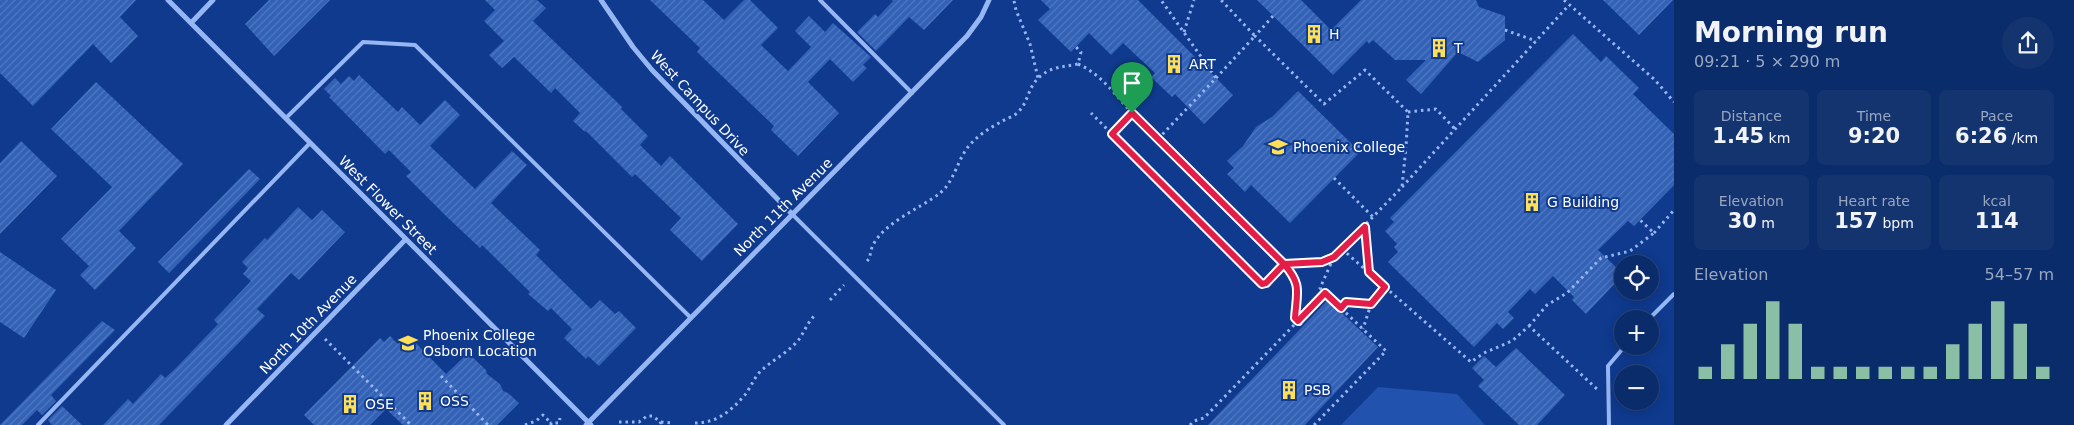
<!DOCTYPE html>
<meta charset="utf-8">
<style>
:root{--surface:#0b2c6a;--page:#143470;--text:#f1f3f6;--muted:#9aa7c1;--line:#2b487e;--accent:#8abfa5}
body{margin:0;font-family:"DejaVu Sans",sans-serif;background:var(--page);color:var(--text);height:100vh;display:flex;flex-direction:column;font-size:19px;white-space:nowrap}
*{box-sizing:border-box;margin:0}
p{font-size:16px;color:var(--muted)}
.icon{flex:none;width:28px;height:28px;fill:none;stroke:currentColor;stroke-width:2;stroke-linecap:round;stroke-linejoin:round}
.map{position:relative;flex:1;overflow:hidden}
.drawer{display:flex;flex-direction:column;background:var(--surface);width:400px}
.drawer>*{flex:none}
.fabs{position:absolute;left:1614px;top:255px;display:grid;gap:10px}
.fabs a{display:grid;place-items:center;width:45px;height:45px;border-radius:50%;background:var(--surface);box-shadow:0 2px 12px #0003,0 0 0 1px var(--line);font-size:25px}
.pin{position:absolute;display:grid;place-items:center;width:42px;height:42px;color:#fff;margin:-51px -21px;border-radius:50% 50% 50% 0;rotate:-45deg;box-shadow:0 0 5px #0007}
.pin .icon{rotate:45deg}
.round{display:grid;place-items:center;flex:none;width:52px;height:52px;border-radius:26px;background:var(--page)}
.headline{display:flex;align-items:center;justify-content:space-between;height:85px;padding:0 20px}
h1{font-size:28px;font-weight:800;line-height:38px}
.metrics{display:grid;grid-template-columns:repeat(3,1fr);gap:8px;height:85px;padding:5px 20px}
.metrics div{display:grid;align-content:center;border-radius:8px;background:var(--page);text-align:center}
.metrics b{font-size:21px;font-weight:800}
.metrics small{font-size:14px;font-weight:400}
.metrics p{font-size:14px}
.chart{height:140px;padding:10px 20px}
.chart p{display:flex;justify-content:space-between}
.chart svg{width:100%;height:90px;margin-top:5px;stroke:var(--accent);stroke-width:6}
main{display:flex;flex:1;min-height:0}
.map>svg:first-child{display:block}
.garden{fill:#2052ae}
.building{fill:url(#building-hatch)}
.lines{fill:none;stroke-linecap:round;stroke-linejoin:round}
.path{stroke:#96b7f3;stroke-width:3;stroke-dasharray:2.5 4;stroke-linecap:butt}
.lane{stroke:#96b7f3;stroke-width:4}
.street{stroke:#96b7f3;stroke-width:5}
.route-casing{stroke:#fff;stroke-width:10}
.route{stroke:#e11d48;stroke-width:6}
.labels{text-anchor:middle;stroke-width:4;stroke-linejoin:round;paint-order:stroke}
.poi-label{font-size:14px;fill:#fff;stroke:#0f3a8e;text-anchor:start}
.street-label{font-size:14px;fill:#fff;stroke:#0f3a8e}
</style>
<main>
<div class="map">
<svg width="1674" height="425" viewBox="0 0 1674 425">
<defs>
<pattern id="building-hatch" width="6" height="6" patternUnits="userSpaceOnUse" patternTransform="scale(1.25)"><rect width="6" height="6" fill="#3261b6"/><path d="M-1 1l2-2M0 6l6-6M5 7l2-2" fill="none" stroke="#5179c1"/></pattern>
</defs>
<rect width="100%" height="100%" fill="#0f3a8e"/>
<path class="garden" d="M1378 387 1457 394 1485 425H1341Z"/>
<path class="building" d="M0 0H136L120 17 138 36 111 63 93 44 33 106 0 73Z
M269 0H330L274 56 245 24Z
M485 0H537L546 8 533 21 622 107 621 109 648 136 640 145 661 166 670 156 738 224 702 261 670 230 681 218 635 174 632 177 586 131 585 132 573 121 580 113 555 88 551 93 514 57 502 68 489 55 504 41 484 21 495 10Z
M650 0H703L724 20 744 0H750L778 28 761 45 788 71 811 47 795 31 809 16 825 32 833 23 871 57 863 65 867 68 853 82 830 59 808 82 839 113 798 156 771 130 774 126 697 52 700 48Z
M892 0H953L924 30 909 17 876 51 857 32 875 14 878 17 893 1Z
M1041 0H1138L1233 95 1204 124 1175 94 1172 97 1151 77 1155 73 1123 43 1111 55 1089 33 1071 52 1038 20 1050 9Z
M1257 0H1301L1331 30 1361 0H1476L1479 7 1505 16V40L1478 62 1458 52 1421 94 1406 80 1426 60H1395L1373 40 1369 44 1367 41 1333 75Z
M1603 0H1673L1639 35Z
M1573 34 1601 62 1606 56 1639 88 1633 94 1674 134V185L1634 226 1628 221 1598 250 1622 273V276L1586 314 1572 300 1574 297 1553 276 1535 294 1530 289 1508 312 1514 318 1503 329 1497 323 1474 347 1388 262 1398 252 1394 247 1397 244 1385 231 1394 222 1390 218Z
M359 75 398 112 402 107 420 125 445 100 460 115 430 146 475 189 512 151 527 165 491 203 540 250 536 255 591 309 600 300 615 314 619 311 636 328 599 366 588 356 586 359 564 338 572 329 551 308 548 311 528 294 530 292 482 245 480 248 447 217 406 176 411 172 389 150 385 154 329 97 331 96 324 89 335 78 341 84 349 76 354 81Z
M96 82 183 164 119 231 136 248 95 290 80 275 89 266 61 239 112 187 51 129Z
M1298 91 1360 152 1290 223 1251 185 1245 192 1227 174 1234 168 1227 161 1243 146 1256 127 1272 117Z
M21 141 57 176 0 234V163Z
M249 169 260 179 169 273 158 262Z
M298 207 312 220 322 210 345 232 299 280 291 273 257 309 265 316 159 425H103L128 399 133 404 161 374 165 378 175 369 218 324 214 320 251 281 243 274 248 268 242 262 265 238 267 240Z
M0 252 56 290 24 338 0 322Z
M1328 300 1378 347 1305 425H1208Z
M102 321 115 330 51 395 56 401 42 415 37 410 22 425H0Z
M408 335 446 374 468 353 486 370 487 374 500 384 503 391 508 393 519 403 497 425H403L386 409 370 425H314L304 415 380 338 384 342 390 336 398 344Z
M1516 348 1565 395 1537 425H1519L1478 386 1484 380 1472 368 1484 356 1496 367Z
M62 406 82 425H52L48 420Z"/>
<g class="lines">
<path class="path" d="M1564 0 1655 80 1674 102
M1014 1 1016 10 1030 44 1038 78
M1273 16 1255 36 1324 104 1365 70 1408 112 1406 147 1353 146
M1505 30 1536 41
M1184 32 1194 0
M1078 64C1101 74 1115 95 1132 113L1112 134 1091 113
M1216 78 1255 36 1221 0
M1408 112 1436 109 1455 129
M1112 134 1243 266 1262 284 1266 283 1284 263 1132 113
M1158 139 1216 78 1161 0
M1334 178 1374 218
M1402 187 1569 5
M1365 227 1369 271
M1654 233 1674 210
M1342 249 1385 287 1371 304
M867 261 870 258C870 227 921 209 940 193 954 182 957 161 968 147 976 137 989 128 1001 122 1007 118 1016 116 1020 110 1029 100 1028 85 1042 75 1053 66 1065 67 1078 64L1081 52 1076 47
M1284 263 1322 262 1334 257 1402 187 1406 147
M1284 264C1302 285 1297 292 1295 318L1302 326
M1385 287 1471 362 1484 353 1512 341 1529 326 1598 390
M830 300 844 285
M1341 308 1346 302 1371 304 1363 329
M1529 326 1547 305 1567 293 1601 258 1630 251 1654 233 1640 220
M325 339 411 425
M441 376 488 425
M619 422H639L647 416H652L661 422 659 425
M661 422 673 423
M695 423C716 423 730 412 744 396 750 389 753 380 759 373 771 360 789 353 800 338 805 330 808 322 815 315
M525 425 536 421 543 415 551 423
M551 425V423H559L560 418
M1190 425 1194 421 1204 418 1325 293 1320 288 1334 257
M1314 425 1386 351 1325 293"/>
<path class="lane" d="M820 0 912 93
M286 118 363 42 415 45 690 317
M792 214 1004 425
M1649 319 1674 294
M38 425 310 143
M1609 425 1608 366 1625 346"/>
<path class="street" d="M168 0 591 425
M601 0 633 47 652 70 792 214
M191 23 213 0
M226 425 406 239
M586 425 967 36 981 17 989 0"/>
</g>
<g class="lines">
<g class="route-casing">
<path id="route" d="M1132 113 1284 264 1322 262 1334 257 1365 227 1369 272 1385 287 1371 304 1346 302 1341 308 1325 293 1298 321 1295 318C1297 291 1302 285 1284 264L1266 283 1262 284 1112 134 1132 113"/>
</g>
<use href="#route" class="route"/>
</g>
<defs>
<g id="building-bare" transform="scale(1.5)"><path d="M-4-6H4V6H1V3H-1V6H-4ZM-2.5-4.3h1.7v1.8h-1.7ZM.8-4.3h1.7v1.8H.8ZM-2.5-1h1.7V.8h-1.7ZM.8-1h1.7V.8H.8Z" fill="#ffdf58" stroke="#0f3a8e" stroke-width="2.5" paint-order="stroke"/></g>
<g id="university-bare" transform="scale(1.5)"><path d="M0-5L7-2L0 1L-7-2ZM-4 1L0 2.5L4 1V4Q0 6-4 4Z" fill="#ffdf58" stroke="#0f3a8e" stroke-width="2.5" paint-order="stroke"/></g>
</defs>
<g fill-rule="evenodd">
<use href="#building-bare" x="1314" y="34"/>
<use href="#building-bare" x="1439" y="48"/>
<use href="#building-bare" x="1174" y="64"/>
<use href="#university-bare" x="1278" y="147"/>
<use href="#building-bare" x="1532" y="202"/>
<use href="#university-bare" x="408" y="343"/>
<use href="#building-bare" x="1289" y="390"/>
<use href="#building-bare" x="425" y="401"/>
<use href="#building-bare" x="350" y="404"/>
</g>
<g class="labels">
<g class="poi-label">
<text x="1329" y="39">H</text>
<text x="1454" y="53">T</text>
<text x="1189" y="69">ART</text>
<text x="1293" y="152">Phoenix College</text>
<text x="1547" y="207">G Building</text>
<text x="423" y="340">Phoenix College<tspan x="423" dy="16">Osborn Location</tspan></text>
<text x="1304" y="395">PSB</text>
<text x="440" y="406">OSS</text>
<text x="365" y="409">OSE</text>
</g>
<g class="street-label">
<text transform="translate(700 103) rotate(47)" y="5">West Campus Drive</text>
<text transform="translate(388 205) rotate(45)" y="5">West Flower Street</text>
<text transform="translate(783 207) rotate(-45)" y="5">North 11th Avenue</text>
<text transform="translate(308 324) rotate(-46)" y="5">North 10th Avenue</text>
</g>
</g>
</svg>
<div class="fabs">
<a><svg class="icon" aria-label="locate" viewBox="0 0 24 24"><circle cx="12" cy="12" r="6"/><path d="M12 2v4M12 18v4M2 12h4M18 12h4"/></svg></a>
<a>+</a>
<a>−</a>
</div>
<div class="pin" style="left:1132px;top:113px;background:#1e9e55"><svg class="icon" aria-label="arrive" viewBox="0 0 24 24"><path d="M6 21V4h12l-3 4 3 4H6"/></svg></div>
</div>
<section class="drawer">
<div class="headline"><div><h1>Morning run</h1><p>09:21 · 5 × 290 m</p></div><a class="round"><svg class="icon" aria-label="share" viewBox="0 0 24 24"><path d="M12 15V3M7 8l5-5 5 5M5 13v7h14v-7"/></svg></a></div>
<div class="metrics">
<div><p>Distance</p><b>1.45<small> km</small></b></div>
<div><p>Time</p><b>9:20</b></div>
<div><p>Pace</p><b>6:26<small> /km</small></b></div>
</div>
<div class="metrics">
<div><p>Elevation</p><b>30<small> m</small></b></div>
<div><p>Heart rate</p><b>157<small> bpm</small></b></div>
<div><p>kcal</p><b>114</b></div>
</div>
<div class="chart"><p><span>Elevation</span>54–57 m</p>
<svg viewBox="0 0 160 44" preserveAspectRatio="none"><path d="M5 44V38M15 44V27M25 44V17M35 44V6M45 44V17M55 44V38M65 44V38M75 44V38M85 44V38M95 44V38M105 44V38M115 44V27M125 44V17M135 44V6M145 44V17M155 44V38"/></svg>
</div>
</section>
</main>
